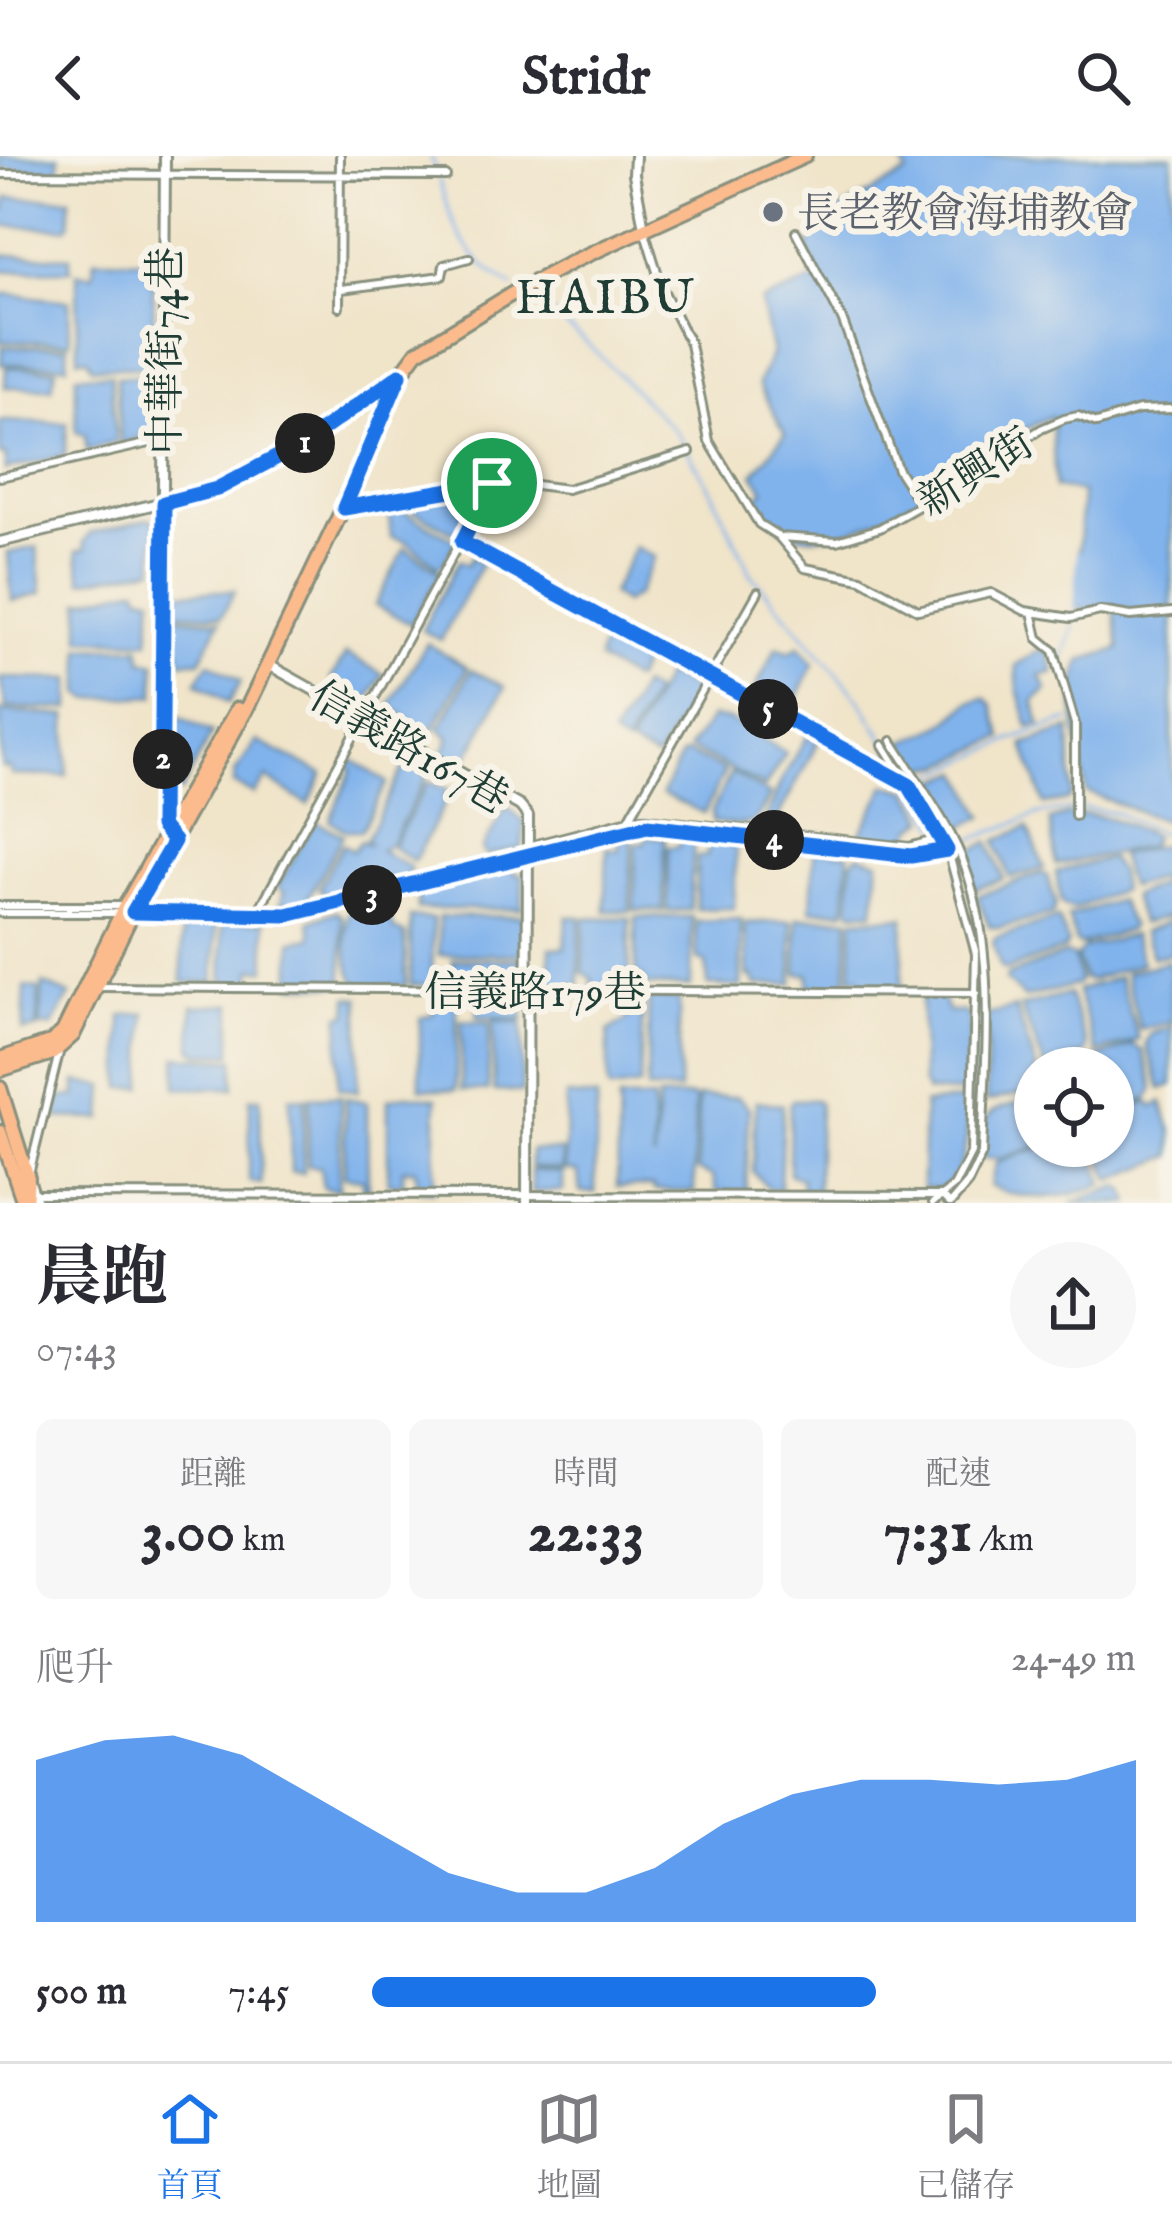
<!DOCTYPE html>
<html lang="zh-TW">
<meta charset="utf-8">
<style>
:root{--surface:#fff;--page:#f7f7f7;--text:#2b2b33;--muted:#7c7c81;--line:#e1e1e2;--accent:#1a73e8}
body{margin:0;font-family:"IM FELL English","Noto Serif TC",serif;background:var(--page);color:var(--text);height:100vh;display:flex;flex-direction:column;font-size:45px;white-space:nowrap}
*{box-sizing:border-box;margin:0}
p{font-size:39px;color:var(--muted)}
.icon{flex:none;width:66px;height:66px;fill:none;stroke:currentColor;stroke-width:2;stroke-linecap:round;stroke-linejoin:round}
.map{position:relative;height:1047px;overflow:hidden}
.side{display:flex;flex-direction:column;background:var(--surface);flex:1}
.side>*{flex:none}
.controls{position:absolute;left:1014px;top:891px;display:grid;gap:24px}
.controls a{display:grid;place-items:center;width:120px;height:120px;border-radius:50%;background:var(--surface);box-shadow:0 3px 9px #0004;font-size:60px}
.pin{position:absolute;display:grid;place-items:center;width:102px;height:102px;color:#fff;margin:-51px;border:6px solid #fff;border-radius:50%;box-shadow:0 3px 12px #0007}
.km{position:absolute;width:60px;height:60px;margin:-30px;border-radius:50%;background:#222;color:#fff;font-size:33px;line-height:60px;text-align:center}
.round{display:grid;place-items:center;flex:none;width:126px;height:126px;border-radius:63px;background:var(--page)}
.head{display:flex;align-items:center;justify-content:space-between;height:204px;padding:0 36px}
h1{font-size:66px;font-weight:700;line-height:90px}
.stats{display:grid;grid-template-columns:repeat(3,1fr);gap:18px;height:204px;padding:12px 36px}
.stats div{display:grid;align-content:center;border-radius:18px;background:var(--page);text-align:center}
.stats b{font-size:60px;font-weight:700}
.stats small{font-size:33px;font-weight:400}
.stats p{font-size:33px}
.chart{height:336px;padding:24px 36px}
.chart p{display:flex;justify-content:space-between}
.chart svg{width:100%;height:216px;margin-top:12px;fill:var(--accent);opacity:.7}
ul{padding:0 36px;list-style:none;font-size:39px}
li{display:grid;grid-template-columns:192px 144px 1fr;align-items:center;height:90px}
li i{height:30px;border-radius:15px;background:var(--accent)}
header{display:flex;justify-content:space-between;align-items:center;height:156px;padding:0 36px;background:var(--surface);font-size:54px;font-weight:700}
.menu{display:flex;justify-content:space-around;align-items:center;height:168px;border-top:3px solid var(--line);background:var(--surface);font-size:33px;color:var(--muted)}
.menu a{display:grid;justify-items:center;gap:6px}
.menu .active{color:var(--accent)}
.map>svg:first-child{display:block}
.water{fill:#80b2ec;stroke:#507890;stroke-width:3}
.lines{fill:none;stroke-linecap:round;stroke-linejoin:round}
.stream{stroke:#80b2ec;stroke-width:3}
.minor-casing{stroke:#88907e;stroke-width:12}
.tertiary-casing{stroke:#88907e;stroke-width:14}
.primary-casing{stroke:#88907e;stroke-width:18}
.minor{stroke:#fff;stroke-width:6}
.tertiary{stroke:#fff;stroke-width:8}
.primary{stroke:#fbbb8d;stroke-width:12}
.route-casing{stroke:#fff;stroke-width:24}
.route{stroke:#1a73e8;stroke-width:15}
.worship-dot{fill:#6b7280;stroke:#f7f3e8;stroke-width:4.5}
.labels{text-anchor:middle;stroke-width:12;stroke-linejoin:round;paint-order:stroke}
.worship-label{font-size:42px;fill:#5b616d;stroke:#f7f3e8;text-anchor:start}
.street-label{font-size:42px;fill:#1f3d34;stroke:#f7f3e8}
.quarter-label{font-size:48px;letter-spacing:3px;fill:#1f3d34;stroke:#f7f3e8}
</style>
<header><svg class="icon" aria-label="back" viewBox="0 0 24 24"><path d="M15 5l-7 7 7 7"/></svg>Stridr<svg class="icon" aria-label="search" viewBox="0 0 24 24"><circle cx="10" cy="10" r="6"/><path d="M15 15l6 6"/></svg></header>
<div class="map">
<svg width="1172" height="1047" viewBox="0 0 1172 1047">
<rect width="100%" height="100%" fill="#f7f3e8"/>
<filter id="ink" filterUnits="userSpaceOnUse"><feTurbulence type="fractalNoise" baseFrequency=".00833" numOctaves="2"/><feDisplacementMap in="SourceGraphic" scale="24" xChannelSelector="R" yChannelSelector="G"/><feConvolveMatrix kernelMatrix="1 2 1 2 8 2 1 2 1" color-interpolation-filters="sRGB"/></filter>
<filter id="wash" filterUnits="userSpaceOnUse"><feTurbulence type="fractalNoise" baseFrequency=".004" numOctaves="4" result="noise"/><feDisplacementMap in="SourceGraphic" scale="48" xChannelSelector="R" yChannelSelector="G"/><feGaussianBlur stdDeviation="2.7" result="paint"/><feColorMatrix in="noise" values="0 0 0 0 0 0 0 0 0 0 0 0 0 0 0 0 0 1.4 0 .05"/><feComposite in="paint" operator="in"/></filter>
<g filter="url(#wash)">
<rect width="100%" height="100%" fill="#f0e4c9"/>
<path class="water" d="M0 0H59V13H0Z
M900 0H1172V668L1086 636C1081 598 1065 541 1082 504L1120 493 1114 450 1086 455 1076 450 1082 336 1055 332 1052 260C986 288 849 416 780 371 770 365 763 352 756 342L764 334 754 318 785 278 758 228 772 197 761 146 820 122 808 95 816 68 907 17Z
M7 42H70V68L66 72 0 70V53H5Z
M0 99 70 101V114L0 115Z
M95 103 149 104 153 114 154 211H92L87 202H78L77 117 93 119Z
M7 138 69 145 70 186H0V139Z
M68 190 67 209 1 208 2 191Z
M6 211 56 213 52 232 5 231Z
M111 218 116 286 87 295 85 279 76 276V219Z
M154 219 153 276 121 289 117 221Z
M0 265 67 267 65 299 5 314 6 300 0 299Z
M464 339 471 346 457 375 452 376 404 349Z
M400 353 456 385 444 408 438 411 406 385 391 381 389 358Z
M150 362 156 366 154 412 82 425 77 395 86 393 84 386 91 377Z
M37 391 42 437 12 445 8 397Z
M635 391 654 401 637 439 624 447 611 438Z
M405 392 441 417 411 468 375 449Z
M472 400 481 409 441 484 422 474 459 404 468 409Z
M138 431 141 439 153 440 149 485 81 483V445Z
M235 435 222 460 170 456 171 436Z
M171 460 220 465 200 505H180L179 492 168 491Z
M614 477 649 494 634 525 598 504 600 494Z
M427 487 467 512 423 591 407 582 413 567 390 549Z
M799 490 814 508 789 558 752 539 777 491 790 496Z
M140 491 142 504 155 507V540L89 543 81 537V492Z
M1041 493 1048 497 1054 517 1040 519 1047 534 1034 545 1041 569 1029 571 1018 533 1016 509Z
M346 498 383 518 361 556 332 539 336 530 331 523Z
M209 506 241 525 229 547 197 526Z
M471 514 505 531 462 612 441 601 450 582 439 573Z
M666 518 697 535 657 603 629 589Z
M0 522 71 523V553L6 552Z
M642 530 653 537 626 589 612 581Z
M985 542 992 548 1003 581 944 609 915 613 900 588 943 569 970 546Z
M0 555 67 560V620L11 619 10 612H2Z
M178 560 212 577 181 636 168 632 170 575Z
M712 561 729 564 786 597 765 631 689 592Z
M1070 573 1072 639 1068 644 1044 648 1024 589Z
M807 580 818 586 773 671 764 669 780 628Z
M257 585 323 618 308 649 267 622 254 638 234 628 235 617Z
M688 597 725 615 704 657 662 638 681 600Z
M348 601 387 626 361 675H347L330 664 352 614 346 608Z
M407 605 428 618 391 687 380 694 410 711 409 719 326 740 319 732 343 688 353 695 361 685 371 689 366 684Z
M961 615 984 660 954 675 929 638V629Z
M731 616 770 639C754 674 748 670 713 666L712 655Z
M428 626 448 633 443 641 447 643 414 705 392 691Z
M886 629 909 634 926 663 912 673V688L859 681Z
M507 650 524 666 522 692 486 700 482 693Z
M1067 659C1098 656 1125 666 1153 680L1150 690 1056 709 1050 664Z
M315 665 343 679 307 744 280 749 284 736 277 731Z
M1028 671 1044 712 1010 722 996 685Z
M647 680 665 682 663 755 634 754 636 687 644 688Z
M681 681 694 682 690 754 667 755 668 691H678Z
M627 682 632 683 630 755H605L607 692 618 694 620 683Z
M709 686 736 691 734 752 696 753 697 701 707 700Z
M989 686 1004 723 973 734 964 699Z
M1163 689 1172 693V719L1129 731 1119 699Z
M818 694 849 698 845 755 811 754 814 699Z
M858 699 879 705 874 756 853 755 849 751 852 705Z
M1110 702 1119 717 1121 734 1074 753 1062 748 1056 716Z
M514 711V718L523 719 522 753H418V735Z
M1042 717 1047 720 1056 747 1053 758 999 772 989 770 977 740Z
M1172 723V760L1141 768 1132 740Z
M385 744 394 774 405 778 406 829 359 830C345 812 341 772 351 750Z
M1119 744 1131 770 1129 774 1081 789 1076 787 1068 760Z
M336 755 342 761 343 824 337 829H292V785L312 782 310 765Z
M524 760 522 798 439 799V761Z
M410 761 433 763 432 829H411Z
M567 761H580L579 829 550 830V792H565Z
M636 761H692L691 831 645 829 644 821 636 818Z
M904 761 902 833 863 830 860 821 851 822 853 763Z
M584 762H630L629 830 592 831V822L583 817Z
M797 762H849L846 831H809V818H797Z
M1058 762 1068 787 1065 793 1007 814 1001 812 993 787 995 782Z
M741 763V831L708 829 706 806 697 803 696 765Z
M222 765 265 766 266 813H253L249 829 223 828Z
M792 765 793 828 755 829 753 821H748L745 767Z
M1172 765V798L1153 801 1143 776Z
M182 766 216 768 214 826H182Z
M1133 779 1142 807 1089 825 1084 823 1077 801 1084 792Z
M1065 798 1074 801 1080 824 1076 829 1024 842 1006 824 1007 820Z
M524 803 525 830H453V804Z
M1169 805 1172 867 1140 873 1125 817Z
M1119 821 1139 884 1097 897 1077 835Z
M43 828 70 839 52 871H40Z
M25 831 39 833 37 873 23 875Z
M436 838 457 842 456 934 420 932V862L433 858Z
M1069 838 1088 892 1085 898 1045 911 1021 851Z
M349 841 360 842 358 935 338 932 340 859 348 858Z
M524 841 523 864 477 861 479 843Z
M643 841 640 930 611 934 608 930V876L627 864 629 842Z
M679 842V935L647 934 649 843Z
M943 842 948 856H964L969 861V927L962 937 927 936 922 926 921 843Z
M232 848V898L199 897 192 892 193 850Z
M1016 852 1036 912 1035 934 986 946 987 859Z
M146 857 143 931 122 932V860Z
M461 865 489 867 488 935 462 934Z
M493 865 522 867V936L494 935Z
M1172 871V929L1161 933 1146 888 1151 878Z
M1133 889 1143 895 1154 932 1148 943 1121 954 1113 952V912H1070Z
M177 900 234 904V932H177Z
M76 926 105 930 103 963 56 962 60 941 76 940Z
M406 939 437 942 434 1035 419 1034 415 1013H403V1028L388 1027V943Z
M341 940 339 1034 323 1032 320 1011 308 1010 309 941Z
M566 940 597 942 595 1037 580 1036 578 1016 565 1014Z
M290 941 305 942 303 1017 291 1016Z
M692 941 695 943 694 1036 654 1034V1030L617 1031 619 944H653L654 1003 658 942Z
M698 941H738L749 952 746 1036 716 1035 713 1021 698 1014Z
M250 942H260L261 1028 249 1025Z
M346 942 367 946 368 1035H363V1023L344 1021Z
M1035 942 1038 990 1000 1003 983 1002C983 949 987 957 1035 942Z
M793 944H816L819 947 817 1035H802L801 1022 789 1018 790 947Z
M962 944 969 949C968 976 965 1047 922 1031L924 948Z
M756 945 783 949 780 1033H769L753 1016Z
M1149 946 1153 951 1162 946 1172 976V1000L1111 1024 1097 990H1113V959Z
M1044 990H1091L1104 1028C1067 1043 1025 1047 990 1030L996 1007Z
M531 994 562 995V1014L531 1011Z
M531 1014 563 1017V1035L532 1036Z
M1120 1030 1126 1035 1131 1047H1071Z"/>
<g class="lines">
<path class="stream" d="M431 0 436 15
M439 24C452 71 468 106 513 130
M527 137 588 188 677 277 711 334 751 418 860 544 938 671
M1076 458 1079 396
M1061 508 1074 470
M921 625 1009 585 1069 564
M1078 630 1079 650
M532 694 641 666 782 682
M911 696 960 688 1039 658 1079 652 1117 657 1172 682
M957 718 979 796 974 993
M334 744 523 696
M942 1047 967 1019 972 1002"/>
</g>
</g>
<g filter="url(#ink)">
<g class="lines">
<g class="minor-casing">
<path id="minor" d="M0 18 446 20
M644 73 662 132 690 188 709 285 759 368 778 380 805 412 861 423 918 454 991 437 1025 455 1071 462 1100 455 1131 460 1172 456
M796 76 842 163 898 314 921 349
M341 133 442 120 444 109 469 102
M339 151 340 0
M0 321 163 284
M347 351 505 325 567 333 690 296
M780 381 837 385 880 372 957 328 1041 273 1064 263 1078 260 1097 267 1139 254 1172 253
M462 386 909 629
M1032 456 1038 482 1054 495 1075 568V660
M892 585C911 616 934 647 951 679 1001 772 985 897 982 998L968 1027 951 1047
M883 589 947 691 976 798 971 997 954 1030 933 1047
M629 663 758 436
M529 690 637 662 909 691 942 682
M0 750H121
M136 756 287 759 647 670 912 700 947 694
M0 757H123
M256 759 492 327
M99 831 976 837
M29 1018 59 897
M34 1038 942 1040 949 1047"/>
</g>
<g class="tertiary-casing">
<path id="tertiary" d="M165 0 161 670 169 679
M635 0 634 18 644 72
M0 386 217 333 320 278 397 221
M269 509 520 650 528 660 527 1047
M30 1026 37 1047"/>
</g>
<g class="primary-casing">
<path id="primary" d="M0 903 51 886 63 876 125 750 237 553
M0 914 53 897 73 879 133 756 246 554 343 352 400 219 417 196 515 136 574 105 805 0
M0 932 28 1022 26 1047
M0 976 24 1047"/>
</g>
<use href="#minor" class="minor"/>
<use href="#tertiary" class="tertiary"/>
<use href="#primary" class="primary"/>
</g>
</g>
<g class="lines" filter="url(#ink)">
<g class="route-casing">
<path id="route" d="M400 219 344 352 492 327 462 386 909 629 947 694 911 700 647 670 287 759 133 756 174 685 161 670 164 347 217 333 304 287Z"/>
</g>
<use href="#route" class="route"/>
</g>
<circle class="worship-dot" cx="773" cy="56" r="12"/>
<g class="labels">
<g class="worship-label">
<text x="797" y="71">長老教會海埔教會</text>
</g>
<g class="street-label">
<text transform="translate(164 195) rotate(-90)" y="15">中華街74巷</text>
<text transform="translate(975 315) rotate(-32)" y="15">新興街</text>
<text transform="translate(410 590) rotate(30)" y="15">信義路167巷</text>
<text x="535" y="850">信義路179巷</text>
</g>
<g class="quarter-label">
<text x="606" y="157">HAIBU</text>
</g>
</g>
</svg>
<div class="controls">
<a><svg class="icon" aria-label="locate" viewBox="0 0 24 24"><circle cx="12" cy="12" r="6"/><path d="M12 2v4M12 18v4M2 12h4M18 12h4"/></svg></a>
</div>
<div class="pin" style="left:492px;top:327px;background:#1e9e55"><svg class="icon" aria-label="arrive" viewBox="0 0 24 24"><path d="M6 21V4h12l-3 4 3 4H6"/></svg></div>
<b class="km" style="left:305px;top:287px">1</b>
<b class="km" style="left:163px;top:603px">2</b>
<b class="km" style="left:372px;top:739px">3</b>
<b class="km" style="left:774px;top:684px">4</b>
<b class="km" style="left:768px;top:553px">5</b>
</div>
<section class="side">
<div class="head"><div><h1>晨跑</h1><p>07:43</p></div><a class="round"><svg class="icon" aria-label="share" viewBox="0 0 24 24"><path d="M12 15V3M7 8l5-5 5 5M5 13v7h14v-7"/></svg></a></div>
<div class="stats">
<div><p>距離</p><b>3.00<small> km</small></b></div>
<div><p>時間</p><b>22:33</b></div>
<div><p>配速</p><b>7:31<small> /km</small></b></div>
</div>
<div class="chart"><p><span>爬升</span>24–49 m</p>
<svg viewBox="0 0 160 44" preserveAspectRatio="none"><path d="M0 44V11L10 7L20 6L30 10L40 18L50 26L60 34L70 38L80 38L90 33L100 24L110 18L120 15L130 15L140 16L150 15L160 11V44z"/></svg>
</div>
<ul>
<li><b>500 m</b>7:45<i style="width:66%"></i></li>
</ul>
</section>
<nav class="menu">
<a class="active"><svg class="icon" aria-label="home" viewBox="0 0 24 24"><path d="M3 11l9-7 9 7M6 9v11h12V9"/></svg>首頁</a>
<a><svg class="icon" aria-label="map" viewBox="0 0 24 24"><path d="M3 6l6-2 6 2 6-2v14l-6 2-6-2-6 2zM9 4v14M15 6v14"/></svg>地圖</a>
<a><svg class="icon" aria-label="saved" viewBox="0 0 24 24"><path d="M7 4h10v16l-5-4-5 4z"/></svg>已儲存</a>
</nav>
